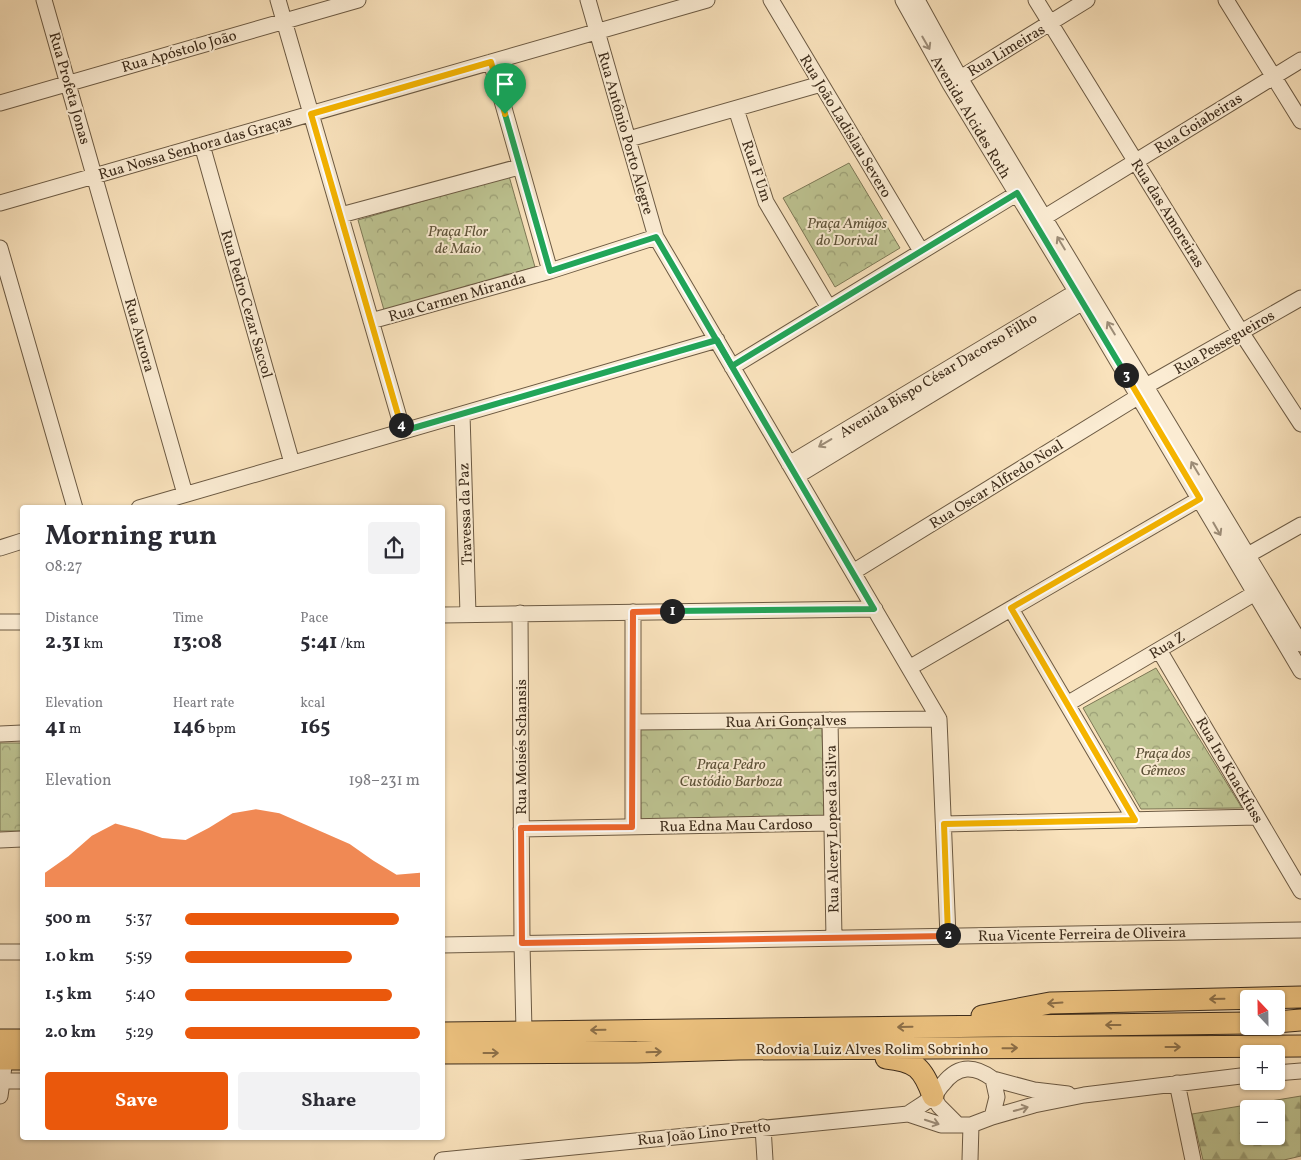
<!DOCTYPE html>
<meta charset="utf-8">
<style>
:root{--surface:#fff;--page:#f2f2f3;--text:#2b2b33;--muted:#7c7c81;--accent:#ea580c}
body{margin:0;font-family:Vollkorn,serif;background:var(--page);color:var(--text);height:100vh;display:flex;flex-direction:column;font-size:19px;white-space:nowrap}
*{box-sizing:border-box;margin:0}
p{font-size:16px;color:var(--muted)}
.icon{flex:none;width:28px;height:28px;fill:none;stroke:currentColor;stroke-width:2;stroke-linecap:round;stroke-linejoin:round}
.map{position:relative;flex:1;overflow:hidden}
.side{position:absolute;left:20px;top:505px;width:425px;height:635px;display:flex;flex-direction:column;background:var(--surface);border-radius:5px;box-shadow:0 1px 4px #0004}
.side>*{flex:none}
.needle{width:32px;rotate:338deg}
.tools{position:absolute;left:1240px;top:990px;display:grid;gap:10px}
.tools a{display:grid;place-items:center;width:45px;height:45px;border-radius:5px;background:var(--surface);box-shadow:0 1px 4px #0004;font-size:25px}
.pin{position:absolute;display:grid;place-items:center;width:42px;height:42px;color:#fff;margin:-51px -21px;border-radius:50% 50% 50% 0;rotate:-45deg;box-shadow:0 0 5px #0007}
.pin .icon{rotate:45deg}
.km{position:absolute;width:25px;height:25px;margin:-12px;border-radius:50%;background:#222;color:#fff;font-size:14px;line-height:25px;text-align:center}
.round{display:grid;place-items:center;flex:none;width:52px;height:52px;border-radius:5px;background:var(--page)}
.head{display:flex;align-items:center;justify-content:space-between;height:85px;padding:0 25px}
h1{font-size:28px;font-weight:700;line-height:38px}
.metrics{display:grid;grid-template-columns:repeat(3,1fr);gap:8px;height:85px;padding:5px 25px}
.metrics div{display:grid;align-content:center}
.metrics b{font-size:21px;font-weight:700}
.metrics small{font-size:14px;font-weight:400}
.metrics p{font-size:14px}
.chart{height:140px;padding:10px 25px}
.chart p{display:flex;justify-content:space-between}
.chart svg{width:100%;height:90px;margin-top:5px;fill:var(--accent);opacity:.7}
.action{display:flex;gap:10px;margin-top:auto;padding:10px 25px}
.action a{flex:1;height:58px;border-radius:5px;background:var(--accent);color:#fff;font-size:20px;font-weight:700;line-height:58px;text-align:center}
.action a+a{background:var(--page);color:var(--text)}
ul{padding:0 25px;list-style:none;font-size:16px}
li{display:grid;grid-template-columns:80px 60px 1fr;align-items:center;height:38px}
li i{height:12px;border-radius:6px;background:var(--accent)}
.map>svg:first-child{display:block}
.forest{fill:url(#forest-firs);stroke:#7d7856;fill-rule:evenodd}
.park{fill:url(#park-crowns);stroke:#7d7856}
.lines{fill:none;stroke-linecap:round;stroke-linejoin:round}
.minor-casing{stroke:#6c5a43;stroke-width:17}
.highway-casing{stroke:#3d2c1b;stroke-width:23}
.minor{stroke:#fbecd3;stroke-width:15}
.highway{stroke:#ecc17e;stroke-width:21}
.oneway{stroke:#9c8c77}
.oneway2{stroke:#8c6f48}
.split-1-casing{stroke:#fff;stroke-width:10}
.split-2-casing{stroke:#fff;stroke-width:10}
.split-3-casing{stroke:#fff;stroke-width:10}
.split-4-casing{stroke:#fff;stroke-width:10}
.split-5-casing{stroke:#fff;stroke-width:10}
.split-1{stroke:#22a559;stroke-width:6}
.split-2{stroke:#f0652b;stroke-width:6}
.split-3{stroke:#f5b400;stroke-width:6}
.split-4{stroke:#22a559;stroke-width:6}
.split-5{stroke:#f5b400;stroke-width:6}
.labels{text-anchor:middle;stroke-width:4;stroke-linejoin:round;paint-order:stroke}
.street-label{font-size:15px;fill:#3d2c1b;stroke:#fbecd3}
.park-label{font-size:15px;font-style:italic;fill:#5d5238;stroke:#fbecd3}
</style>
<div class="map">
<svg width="1301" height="1160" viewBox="0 0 1301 1160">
<defs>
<pattern id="forest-firs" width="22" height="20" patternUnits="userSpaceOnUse" patternTransform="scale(1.25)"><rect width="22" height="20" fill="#bdc391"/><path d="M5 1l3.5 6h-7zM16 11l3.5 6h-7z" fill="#9b9f76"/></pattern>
<pattern id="park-crowns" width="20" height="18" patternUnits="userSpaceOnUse" patternTransform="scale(1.25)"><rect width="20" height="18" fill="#bdc391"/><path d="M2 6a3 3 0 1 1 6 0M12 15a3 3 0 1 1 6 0" fill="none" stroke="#9b9f76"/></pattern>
</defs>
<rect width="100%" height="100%" fill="#f9e2bc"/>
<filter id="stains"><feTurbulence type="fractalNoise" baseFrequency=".004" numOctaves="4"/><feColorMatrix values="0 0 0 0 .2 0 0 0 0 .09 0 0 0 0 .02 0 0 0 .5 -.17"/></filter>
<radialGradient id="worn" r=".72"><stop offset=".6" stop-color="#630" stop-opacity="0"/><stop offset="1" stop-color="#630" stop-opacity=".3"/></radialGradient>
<path class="forest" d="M1301 1096V1156L1284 1160H1203L1192 1114ZM1249 1109H1276V1136H1249Z"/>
<path class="park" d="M849 163 900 248 835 287 783 198Z
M509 176 535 267 384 310 358 220Z
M1156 668 1242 808 1141 809 1083 708Z
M822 725 824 818 641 821 639 728Z
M0 743H22V831H0Z"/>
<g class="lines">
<g class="minor-casing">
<path id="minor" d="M44 0 185 494
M278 0 403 431
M588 0 656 237 939 719 948 936
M771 0 921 251
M903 0 950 84 1076 291 1301 671
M917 0 960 78 1301 644
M1036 0 1241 332 1301 424
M1226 0 1301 121
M491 62 550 271
M954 82 1087 0
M0 103 358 0
M736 109 766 202 829 308
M629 139 821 84
M202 145 292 463
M0 203 707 0
M341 215 519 167
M1045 217 1301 60
M0 248 75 508
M371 321 550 271 656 237
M732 367 1026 188
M462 414 468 614
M789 464 1084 287
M797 476 1091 297
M139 508 717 340
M0 548 22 541
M1239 560 1301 525
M853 572 1139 396 1146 386 1301 298
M1011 609 1135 820
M520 613 522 943 524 1031
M442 615 875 609
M0 622H22
M1159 650 1301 891
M909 668 1208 494
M1067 704 1262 589
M830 720 834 938
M633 722 939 719
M0 734 22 733
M944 824 1257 817
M633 827V612
M521 829 832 823
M0 840 22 839
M442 945 1301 930
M0 952H22
M1276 1073 1301 1071
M993 1079 1034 1090 1068 1094
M2 1081H22
M1177 1083 1193 1160
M0 1096 5 1059
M933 1096 939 1106 958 1125
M908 1114C916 1108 926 1103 933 1096 937 1093 939 1088 943 1084 958 1065 974 1065 993 1079L997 1097 992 1117
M763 1127 765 1160
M442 1160 908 1114 941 1125H971L992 1117 1034 1105 1084 1095 1249 1075
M970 1160 971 1125"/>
</g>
<g class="highway-casing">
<path id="highway" d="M982 1016 1050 1003 1301 997
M1276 1022 1301 1020
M442 1033 1249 1023
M0 1040H22
M442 1053 637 1052 739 1049 1301 1046
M886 1058C916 1061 923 1068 933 1096
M0 1059H22"/>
</g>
<use href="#minor" class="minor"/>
<use href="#highway" class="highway"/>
</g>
<defs><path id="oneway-shaft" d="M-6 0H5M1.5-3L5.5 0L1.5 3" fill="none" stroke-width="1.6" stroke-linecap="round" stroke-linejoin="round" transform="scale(1.25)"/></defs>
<g class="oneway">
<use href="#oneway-shaft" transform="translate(926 43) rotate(60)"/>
<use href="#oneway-shaft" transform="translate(1061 243) rotate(-121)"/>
<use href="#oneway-shaft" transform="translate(1111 328) rotate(-121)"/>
<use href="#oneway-shaft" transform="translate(825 443) rotate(149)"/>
<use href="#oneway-shaft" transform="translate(1195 468) rotate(-121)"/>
<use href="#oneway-shaft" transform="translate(1217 529) rotate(60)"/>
<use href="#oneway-shaft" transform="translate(1021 1109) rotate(-16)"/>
<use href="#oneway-shaft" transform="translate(932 1122) rotate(18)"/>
</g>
<g class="oneway2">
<use href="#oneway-shaft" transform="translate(1217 999) rotate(179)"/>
<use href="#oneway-shaft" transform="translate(1055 1003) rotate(176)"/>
<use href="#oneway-shaft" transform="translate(1113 1025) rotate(180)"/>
<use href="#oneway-shaft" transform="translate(905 1027) rotate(179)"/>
<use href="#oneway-shaft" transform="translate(598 1030) rotate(179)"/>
<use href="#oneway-shaft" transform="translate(1173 1047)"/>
<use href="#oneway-shaft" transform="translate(1010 1048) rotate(-1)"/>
<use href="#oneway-shaft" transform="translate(654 1052) rotate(-2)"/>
<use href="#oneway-shaft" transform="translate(491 1053)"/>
</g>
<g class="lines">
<g class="split-1-casing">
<path id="split-1" d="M505 114 550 271 656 237 874 609 672 611"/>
</g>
<g class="split-2-casing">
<path id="split-2" d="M672 611 633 612 632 827 521 828 522 943 948 936V935"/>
</g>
<g class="split-3-casing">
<path id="split-3" d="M948 935 944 824 1135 820 1011 608 1200 499 1126 375"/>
</g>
<g class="split-4-casing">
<path id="split-4" d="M401 425 403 431 717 340 732 366 1017 193 1126 375"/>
</g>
<g class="split-5-casing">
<path id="split-5" d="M401 425 311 114 491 62 505 114"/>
</g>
<use href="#split-1" class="split-1"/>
<use href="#split-2" class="split-2"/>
<use href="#split-3" class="split-3"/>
<use href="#split-4" class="split-4"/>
<use href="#split-5" class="split-5"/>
</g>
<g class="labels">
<g class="street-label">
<text transform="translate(1006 50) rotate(-31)" y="5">Rua Limeiras</text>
<text transform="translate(179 51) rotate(-16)" y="5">Rua Apóstolo João</text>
<text transform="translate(70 88) rotate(74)" y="5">Rua Profeta Jonas</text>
<text transform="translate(971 117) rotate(59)" y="5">Avenida Alcides Roth</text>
<text transform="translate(1198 123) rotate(-32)" y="5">Rua Goiabeiras</text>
<text transform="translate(846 126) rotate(59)" y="5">Rua João Ladislau Severo</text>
<text transform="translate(626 133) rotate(74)" y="5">Rua Antônio Porto Alegre</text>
<text transform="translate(195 147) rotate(-16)" y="5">Rua Nossa Senhora das Graças</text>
<text transform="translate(757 171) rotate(71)" y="5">Rua F Um</text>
<text transform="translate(1168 213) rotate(58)" y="5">Rua das Amoreiras</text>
<text transform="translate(457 297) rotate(-16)" y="5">Rua Carmen Miranda</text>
<text transform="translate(247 304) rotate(74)" y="5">Rua Pedro Cezar Saccol</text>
<text transform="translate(140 335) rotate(74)" y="5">Rua Aurora</text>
<text transform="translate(1224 342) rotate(-30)" y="5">Rua Pessegueiros</text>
<text transform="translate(938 375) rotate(-31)" y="5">Avenida Bispo César Dacorso Filho</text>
<text transform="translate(996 484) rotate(-32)" y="5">Rua Oscar Alfredo Noal</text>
<text transform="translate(465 514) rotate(-92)" y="5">Travessa da Paz</text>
<text transform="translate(1167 645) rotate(-31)" y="5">Rua Z</text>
<text transform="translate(786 721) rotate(-1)" y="5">Rua Ari Gonçalves</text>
<text transform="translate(521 747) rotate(-90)" y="5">Rua Moisés Schansis</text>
<text transform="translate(1230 770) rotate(60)" y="5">Rua Iro Knackfuss</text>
<text transform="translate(736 825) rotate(-1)" y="5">Rua Edna Mau Cardoso</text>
<text transform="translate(832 829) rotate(-91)" y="5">Rua Alcery Lopes da Silva</text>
<text transform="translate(1082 934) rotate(-1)" y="5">Rua Vicente Ferreira de Oliveira</text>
<text x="872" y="1054">Rodovia Luiz Alves Rolim Sobrinho</text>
<text transform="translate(704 1133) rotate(-6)" y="5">Rua João Lino Pretto</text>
</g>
<g class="park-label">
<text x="847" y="228">Praça Amigos<tspan x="847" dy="17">do Dorival</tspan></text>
<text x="458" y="236">Praça Flor<tspan x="458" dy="17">de Maio</tspan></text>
<text x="1163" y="758">Praça dos<tspan x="1163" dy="17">Gêmeos</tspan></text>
<text x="731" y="769">Praça Pedro<tspan x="731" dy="17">Custódio Barboza</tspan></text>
</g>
</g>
<rect width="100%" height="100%" filter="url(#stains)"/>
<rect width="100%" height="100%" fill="url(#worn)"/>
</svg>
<div class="tools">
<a><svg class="needle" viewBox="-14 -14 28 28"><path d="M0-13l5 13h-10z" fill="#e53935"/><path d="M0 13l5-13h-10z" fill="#7c7c81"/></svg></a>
<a>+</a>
<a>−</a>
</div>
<div class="pin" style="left:505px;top:114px;background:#1e9e55"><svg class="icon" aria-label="arrive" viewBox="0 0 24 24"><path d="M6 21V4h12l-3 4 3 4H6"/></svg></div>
<b class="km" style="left:672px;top:611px">1</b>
<b class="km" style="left:948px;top:935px">2</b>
<b class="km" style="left:1126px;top:375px">3</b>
<b class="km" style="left:401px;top:425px">4</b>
<section class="side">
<div class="head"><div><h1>Morning run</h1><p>08:27</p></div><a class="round"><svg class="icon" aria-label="share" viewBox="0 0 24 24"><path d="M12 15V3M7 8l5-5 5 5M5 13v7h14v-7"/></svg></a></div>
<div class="metrics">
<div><p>Distance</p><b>2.31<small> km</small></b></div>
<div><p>Time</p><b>13:08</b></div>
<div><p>Pace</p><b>5:41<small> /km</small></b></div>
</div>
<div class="metrics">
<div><p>Elevation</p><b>41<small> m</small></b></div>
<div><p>Heart rate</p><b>146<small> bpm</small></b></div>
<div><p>kcal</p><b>165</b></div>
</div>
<div class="chart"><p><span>Elevation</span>198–231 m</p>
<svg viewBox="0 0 160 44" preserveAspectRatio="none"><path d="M0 44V37L10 29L20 19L30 13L40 16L50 20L60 21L70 15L80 8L90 6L100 8L110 13L120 18L130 23L140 31L150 38L160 37V44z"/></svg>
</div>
<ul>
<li><b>500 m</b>5:37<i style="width:91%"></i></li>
<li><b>1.0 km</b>5:59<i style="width:71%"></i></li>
<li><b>1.5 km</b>5:40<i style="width:88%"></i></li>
<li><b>2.0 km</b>5:29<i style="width:100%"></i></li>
</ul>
<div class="action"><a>Save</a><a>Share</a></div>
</section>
</div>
